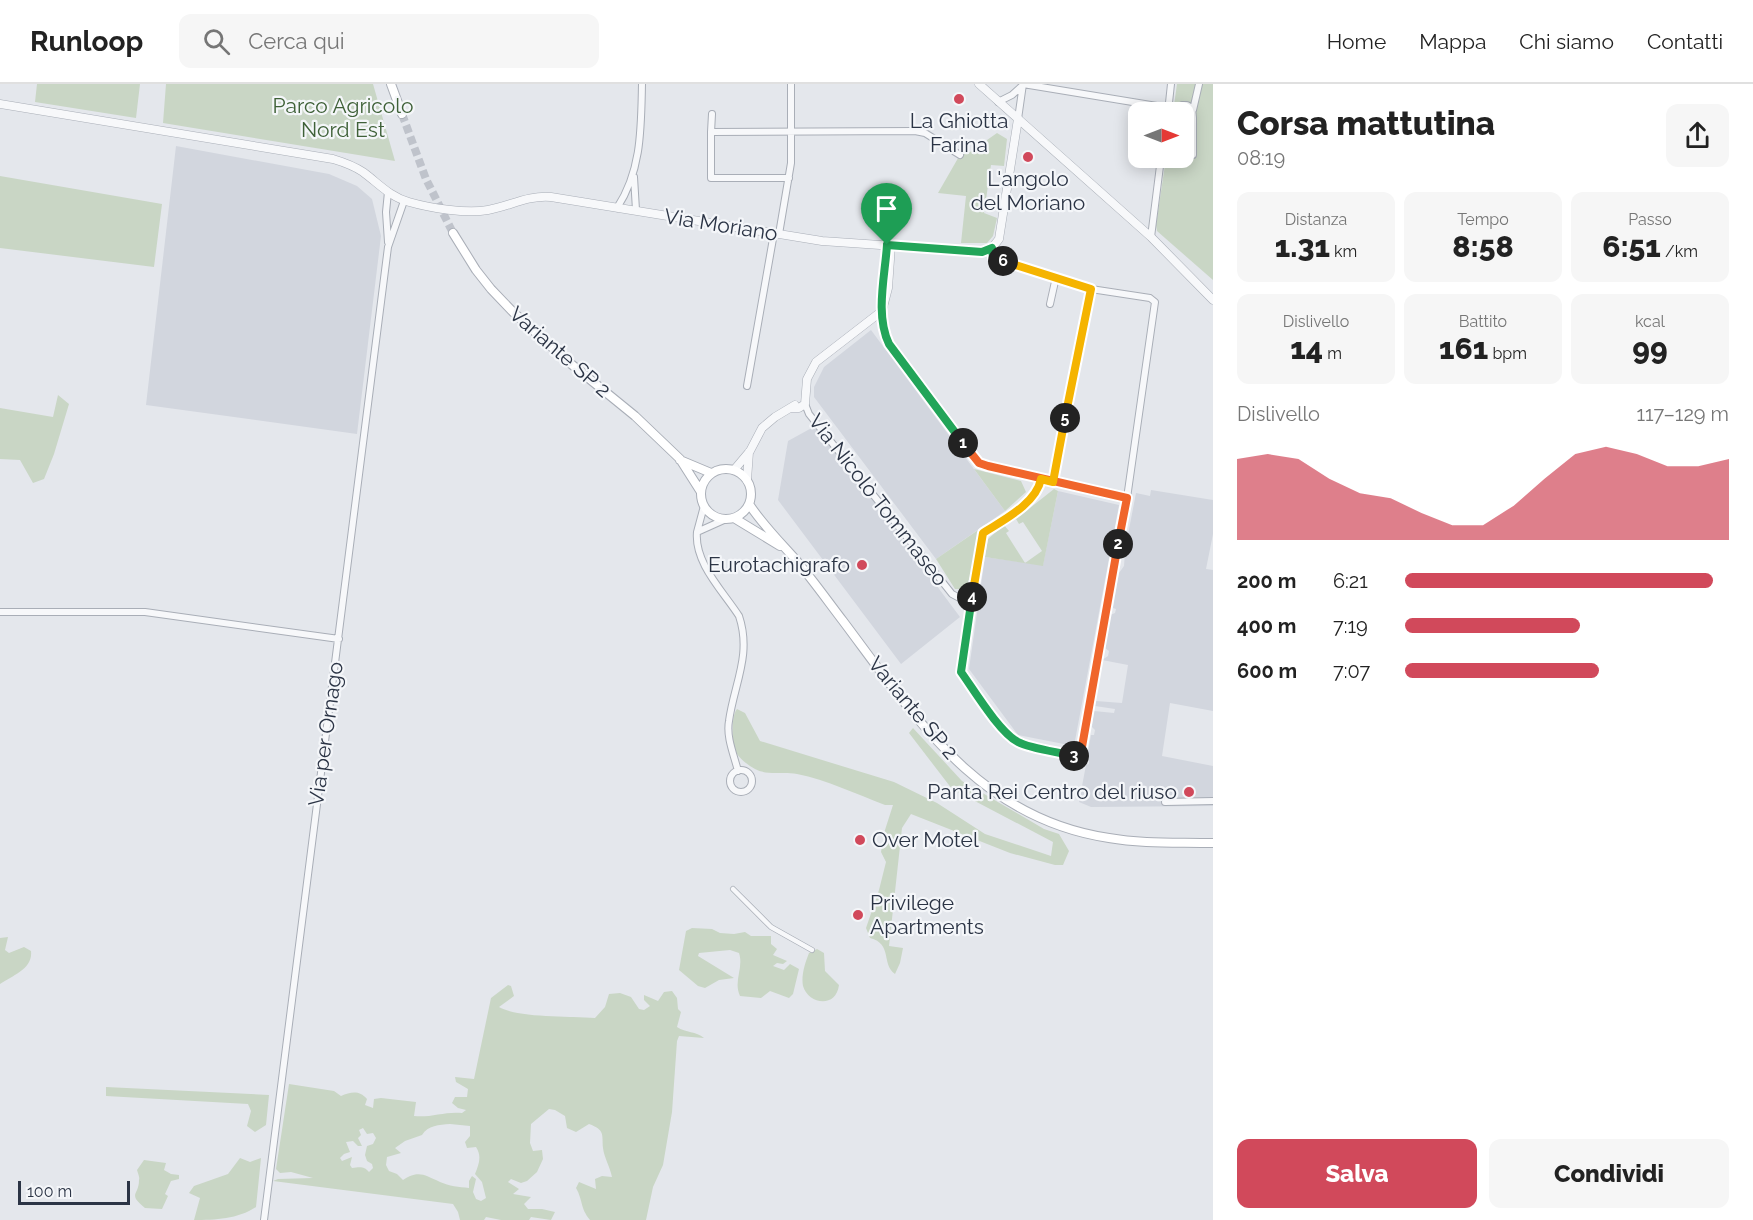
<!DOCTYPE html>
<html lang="it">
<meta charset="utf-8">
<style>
:root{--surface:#fff;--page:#f6f6f6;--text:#222;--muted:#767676;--line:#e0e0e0;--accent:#d1495b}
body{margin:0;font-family:Raleway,sans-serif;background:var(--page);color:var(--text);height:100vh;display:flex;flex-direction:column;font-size:22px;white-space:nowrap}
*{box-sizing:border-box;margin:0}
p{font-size:20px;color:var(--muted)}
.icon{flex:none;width:33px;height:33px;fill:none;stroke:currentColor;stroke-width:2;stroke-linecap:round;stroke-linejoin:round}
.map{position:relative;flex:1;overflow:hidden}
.details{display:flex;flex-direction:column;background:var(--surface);width:540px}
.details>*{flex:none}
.needle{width:39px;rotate:90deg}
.fabs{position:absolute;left:1128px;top:18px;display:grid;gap:12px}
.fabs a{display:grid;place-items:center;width:66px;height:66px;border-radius:12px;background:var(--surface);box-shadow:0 3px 15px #0003;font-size:30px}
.scale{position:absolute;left:18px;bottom:15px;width:112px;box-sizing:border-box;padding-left:6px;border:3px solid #2b3445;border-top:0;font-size:16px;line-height:21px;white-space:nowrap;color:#2b3445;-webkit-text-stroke:4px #f4f6f9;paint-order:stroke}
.pin{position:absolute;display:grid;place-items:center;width:51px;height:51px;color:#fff;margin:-62px -26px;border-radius:50% 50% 50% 0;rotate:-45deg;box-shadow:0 0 6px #0007}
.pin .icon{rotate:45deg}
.km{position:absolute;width:30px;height:30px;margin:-15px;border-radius:50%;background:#222;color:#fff;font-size:16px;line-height:30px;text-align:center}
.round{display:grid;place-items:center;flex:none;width:63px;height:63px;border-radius:12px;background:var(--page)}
.summary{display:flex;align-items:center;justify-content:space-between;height:102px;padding:0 24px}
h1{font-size:33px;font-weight:800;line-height:45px}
.stats{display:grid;grid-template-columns:repeat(3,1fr);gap:9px;height:102px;padding:6px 24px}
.stats div{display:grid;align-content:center;border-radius:12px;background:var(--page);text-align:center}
.stats b{font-size:30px;font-weight:800}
.stats small{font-size:16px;font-weight:400}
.stats p{font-size:16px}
.chart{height:168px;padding:12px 24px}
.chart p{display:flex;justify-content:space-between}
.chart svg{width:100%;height:108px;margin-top:6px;fill:var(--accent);opacity:.7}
.primary-button{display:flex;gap:12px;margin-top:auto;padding:12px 24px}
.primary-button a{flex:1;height:69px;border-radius:12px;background:var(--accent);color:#fff;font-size:24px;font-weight:800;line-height:69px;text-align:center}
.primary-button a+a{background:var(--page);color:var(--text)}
ul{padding:0 24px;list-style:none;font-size:20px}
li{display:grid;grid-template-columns:96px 72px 1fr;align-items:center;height:45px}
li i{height:15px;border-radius:8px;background:var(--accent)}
header{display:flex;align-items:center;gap:36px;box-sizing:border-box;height:84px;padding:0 30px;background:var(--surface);border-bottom:2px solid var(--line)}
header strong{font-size:28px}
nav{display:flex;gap:33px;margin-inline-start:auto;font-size:21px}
.search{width:420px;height:54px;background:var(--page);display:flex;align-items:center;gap:15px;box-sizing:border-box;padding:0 21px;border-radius:12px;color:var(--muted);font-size:22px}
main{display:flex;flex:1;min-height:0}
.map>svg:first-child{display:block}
.built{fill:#d2d6de}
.green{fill:#c9d6c5;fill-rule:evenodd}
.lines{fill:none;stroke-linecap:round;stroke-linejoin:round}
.secondary-tunnel{stroke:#bfc3cb;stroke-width:8;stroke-dasharray:8 4;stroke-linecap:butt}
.pedestrian-casing{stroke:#a9aeb7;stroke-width:6}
.minor-casing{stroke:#a9aeb7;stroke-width:8}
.tertiary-casing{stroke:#a9aeb7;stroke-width:9}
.secondary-casing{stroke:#a9aeb7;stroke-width:10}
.pedestrian{stroke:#f7f8fa;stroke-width:4.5}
.minor{stroke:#f7f8fa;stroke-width:6}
.tertiary{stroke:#f7f8fa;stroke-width:8}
.secondary{stroke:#fff;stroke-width:8}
.split-1-casing{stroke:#fff;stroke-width:12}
.split-2-casing{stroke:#fff;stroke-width:12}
.split-3-casing{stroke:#fff;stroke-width:12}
.split-4-casing{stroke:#fff;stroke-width:12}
.split-5-casing{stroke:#fff;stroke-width:12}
.split-6-casing{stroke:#fff;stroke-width:12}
.split-7-casing{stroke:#fff;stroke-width:12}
.split-1{stroke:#22a559;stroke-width:8}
.split-2{stroke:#f0652b;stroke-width:8}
.split-3{stroke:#f0652b;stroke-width:8}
.split-4{stroke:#22a559;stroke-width:8}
.split-5{stroke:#f5b400;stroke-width:8}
.split-6{stroke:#f5b400;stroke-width:8}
.split-7{stroke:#22a559;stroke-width:8}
.poi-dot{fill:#d1495b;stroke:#f4f6f9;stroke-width:2}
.labels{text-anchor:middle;stroke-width:4.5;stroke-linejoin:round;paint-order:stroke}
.park-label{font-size:21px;fill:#3f6138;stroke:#f4f6f9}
.poi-label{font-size:21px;fill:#2b3445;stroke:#f4f6f9}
.street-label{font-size:21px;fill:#2b3445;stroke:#f4f6f9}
</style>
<header>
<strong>Runloop</strong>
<div class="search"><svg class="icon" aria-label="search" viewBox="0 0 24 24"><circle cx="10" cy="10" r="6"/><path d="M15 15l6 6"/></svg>Cerca qui</div>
<nav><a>Home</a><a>Mappa</a><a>Chi siamo</a><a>Contatti</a></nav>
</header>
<main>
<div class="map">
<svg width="1213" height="1136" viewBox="0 0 1213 1136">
<rect width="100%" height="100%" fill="#e4e7ec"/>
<path class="built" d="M176 62 329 90 357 102 372 115 381 152 357 350 146 321Z
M871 246 1005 427 936 475 814 313V303L824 283Z
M817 341 960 533 901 580 778 416 788 357Z
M1151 406 1213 416V450L1206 485 1213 486V627L1170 619 1162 672 1213 682V722L1091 723 1079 718 1086 681 1089 680V674L1087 673 1091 651H1094L1095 646 1092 643 1094 627 1114 629 1115 625 1095 622 1096 617 1122 619 1128 581 1102 576 1108 572 1109 567 1105 564 1110 531 1115 529 1116 525 1113 524 1119 489 1124 482 1125 468 1127 466 1126 461 1136 409 1150 412Z
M1058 407 1119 421 1074 662 1018 651 969 585 985 473 1043 481Z"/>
<path class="green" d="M37 0H140L136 34 35 18Z
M166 0H373L395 77 163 39Z
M1177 0H1213V196L1157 147 1156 141 1166 74H1184V28H1173Z
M997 49 1007 55 1004 82 991 81 984 129 997 134 993 152 987 159H961L966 112 938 109 961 69 970 68Z
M0 92 162 120 154 183 0 164Z
M58 311 69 320 54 370 44 395 33 399 20 376 0 375V324L53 333Z
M974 385 1021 397 1026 408 1005 427Z
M1054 405 1058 407 1043 482 985 473 988 455 1004 441 1009 447 1006 449 1025 479 1042 467 1023 438 1019 440 1016 435Z
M981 444 982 445C973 461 974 498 963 505H955L936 475Z
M737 625 745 629 760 657 894 698 937 719 985 750 1051 772 1053 758 952 705 909 649 913 644 962 697 1044 745 1059 750 1069 767 1063 781H1055L1010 769 911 730 902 744 889 862 903 864 900 879 895 890C881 880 893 860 870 854L866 844 879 806 886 778 881 768 885 746 893 721H885C856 710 827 696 797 690 783 687 768 692 755 685 748 681 738 674 735 666 732 657 731 632 737 625Z
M692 844 712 845 720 849 734 850 745 848 751 852H771V860L777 865 773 871 787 877 783 880 777 879 773 882 784 886 790 880 799 885 793 910 789 914 770 907 761 914 740 912C733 897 744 884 739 869L730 866 699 869 698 872 734 894 719 896 705 904 698 902 679 886 686 847Z
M8 853 5 866 9 869 24 863 31 867C33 885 13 891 0 900V854Z
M817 865 824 869 825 887 839 901C836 925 808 920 803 902 801 892 805 879 809 869Z
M508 901 511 902 514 912 499 923C518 934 570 932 595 934L605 923 609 910 620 909 631 913 639 925 644 926 650 922 644 916V911L658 917 664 908 672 907 677 914 678 925 681 928 677 943C686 949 696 947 704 954L679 952 677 957 672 1028 663 1081 653 1103 646 1136H590C580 1124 583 1116 576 1104L579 1098 596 1105 595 1095 602 1092 612 1093C610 1083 604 1073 603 1064 602 1050 605 1046 589 1040L576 1048 567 1044 565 1032 555 1026 549 1025 531 1040 530 1059 533 1067 542 1066 543 1075 537 1088 527 1097 521 1099 511 1095 508 1098 519 1105 513 1110 531 1113 524 1120 528 1125H542L555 1128 551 1136 531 1133 529 1136H501L486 1133 484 1136H460L458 1128 453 1120 273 1097 278 1095 313 1094 291 1088 280 1089 276 1085 289 1000 334 1007 341 1012C351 1008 359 1006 367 1015L365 1021 373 1024 374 1015 381 1014 416 1018 414 1032C430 1034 446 1027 462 1029L466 1026 458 1024 452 1019 455 1013H467L468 1005 456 998 455 993 474 995 491 914ZM450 1040 470 1042V1052L465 1058 467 1064 476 1063C482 1072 479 1080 475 1090L482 1098 486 1114 481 1117 476 1115 473 1108 476 1095 472 1092 469 1097V1104C459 1103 449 1102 440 1098 424 1091 419 1086 403 1096L397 1090 389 1087 386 1081 387 1073 401 1069 395 1064 405 1057 422 1051C428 1041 439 1041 450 1040ZM363 1044 367 1050 373 1049 376 1054 373 1060 367 1062 365 1071 367 1077 372 1080 373 1084 369 1088C364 1082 360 1083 352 1084L350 1081 352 1073 342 1077 340 1074 344 1070 350 1068 346 1058 353 1057 358 1062H362L358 1054 361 1051 359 1046Z
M106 1003 269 1011 266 1041 255 1048 247 1042 251 1027 248 1020 106 1012Z
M240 1074 250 1078 261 1074 256 1123C238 1135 215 1136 194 1136L200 1114 189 1109 194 1102 228 1090Z
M144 1076 166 1079 164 1086 171 1090 179 1091V1095L171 1097 165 1110 168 1112 162 1125 145 1124C127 1109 139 1112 139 1096 140 1093 138 1090 137 1086Z"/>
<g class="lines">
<path class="secondary-tunnel" d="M402 30 426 95 453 149"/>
<g class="pedestrian-casing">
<path id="pedestrian" d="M733 805 771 843 812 866"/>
</g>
<g class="minor-casing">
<path id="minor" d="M1023 0 1169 24 1177 28
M998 18 1012 11 1023 1
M1193 26 1199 0
M1168 28 1171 0
M1177 28 1182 21H1187L1192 24 1193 34 1189 37 1184 38
M1018 35 1023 0
M711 48 712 30
M1184 70 1193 71V34
M634 93 636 126
M789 94H711V48L915 47 925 49 960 71
M388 108 386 128 388 158
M617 124C642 86 641 43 642 0
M779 150 791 79V0
M1151 153 1161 74
M992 164 993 174 1091 205 1150 214 1155 218 1127 414 1080 674C1066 670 1027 664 1017 657 995 643 976 609 961 588L983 449C1003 436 1036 420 1041 395
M1050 220 1056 193
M882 227 884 249 889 260 979 379 1053 398 1127 414
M747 302 774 149
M805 320 809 330 952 510 971 520
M1053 398 1091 205
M704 422 697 448 726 435
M697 448C694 479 723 507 739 532 752 571 734 600 729 637 726 653 734 671 738 687
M0 528H145L339 555
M730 697a11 11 0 1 1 22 0a11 11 0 1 1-22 0Z
M1165 718 1213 717
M264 1136 388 163 404 117"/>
</g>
<g class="tertiary-casing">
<path id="tertiary" d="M979 0 1151 153 1213 216
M0 20 333 75C343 78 354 82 363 88 378 99 390 113 409 118 430 124 466 130 488 126 510 122 528 111 551 113L822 157 982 168 992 164 999 155 1018 35
M793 324H799L805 320 807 295 816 278 882 227 888 204 891 161
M734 386 750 367 762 344 775 333 795 321
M747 396 749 368"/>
</g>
<g class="secondary-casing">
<path id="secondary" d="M391 0 402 30
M453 149 476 186 491 205 513 228 565 275 635 332 680 375 701 408
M680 376 711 389
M701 410a25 25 0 1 1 50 0a25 25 0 1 1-50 0Z
M749 420C762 440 780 458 796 476 812 495 827 516 843 537 915 633 979 735 1109 754 1143 760 1178 758 1213 759
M734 434 780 462"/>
</g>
<use href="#pedestrian" class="pedestrian"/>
<use href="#minor" class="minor"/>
<use href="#tertiary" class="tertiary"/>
<use href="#secondary" class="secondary"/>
</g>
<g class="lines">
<g class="split-1-casing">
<path id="split-1" d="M887 161C885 192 875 231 889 260L963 359"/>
</g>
<g class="split-2-casing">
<path id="split-2" d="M963 359 979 379 988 382 1127 414 1118 460"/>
</g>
<g class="split-3-casing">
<path id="split-3" d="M1074 672 1080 674 1118 460"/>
</g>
<g class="split-4-casing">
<path id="split-4" d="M972 513 961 588C974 606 999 648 1018 658 1031 665 1059 668 1074 672"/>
</g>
<g class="split-5-casing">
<path id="split-5" d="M972 513 983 449C1003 436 1036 420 1041 395L1053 398 1065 334"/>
</g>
<g class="split-6-casing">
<path id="split-6" d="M1003 177 1091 205 1065 334"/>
</g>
<g class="split-7-casing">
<path id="split-7" d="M887 161 982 168 992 164 993 174 1003 177"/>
</g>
<use href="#split-1" class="split-1"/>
<use href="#split-2" class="split-2"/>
<use href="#split-3" class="split-3"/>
<use href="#split-4" class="split-4"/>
<use href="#split-5" class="split-5"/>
<use href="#split-6" class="split-6"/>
<use href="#split-7" class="split-7"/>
</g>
<g class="poi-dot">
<circle cx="959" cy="15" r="6"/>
<circle cx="1028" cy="73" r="6"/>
<circle cx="862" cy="481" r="6"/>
<circle cx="1189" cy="708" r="6"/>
<circle cx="860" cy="756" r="6"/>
<circle cx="858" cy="831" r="6"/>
</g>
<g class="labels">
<g class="park-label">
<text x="343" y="29">Parco Agricolo<tspan x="343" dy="24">Nord Est</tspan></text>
</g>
<g class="poi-label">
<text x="959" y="44">La Ghiotta<tspan x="959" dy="24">Farina</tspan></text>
<text x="1028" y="102">L'angolo<tspan x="1028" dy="24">del Moriano</tspan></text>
<text x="850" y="488" text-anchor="end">Eurotachigrafo</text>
<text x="1177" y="715" text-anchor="end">Panta Rei Centro del riuso</text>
<text x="872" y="763" text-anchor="start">Over Motel</text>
<text x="870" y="826" text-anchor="start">Privilege<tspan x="870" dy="24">Apartments</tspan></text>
</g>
<g class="street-label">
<text transform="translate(721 141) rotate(9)" y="7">Via Moriano</text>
<text transform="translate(560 268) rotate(41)" y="7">Variante SP 2</text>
<text transform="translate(878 416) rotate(52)" y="7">Via Nicolò Tommaseo</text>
<text transform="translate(913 624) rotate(50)" y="7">Variante SP 2</text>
<text transform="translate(326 650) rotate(-82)" y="7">Via per Ornago</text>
</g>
</g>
</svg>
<div class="fabs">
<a><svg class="needle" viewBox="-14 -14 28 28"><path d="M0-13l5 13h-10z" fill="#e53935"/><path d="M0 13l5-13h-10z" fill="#767676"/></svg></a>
</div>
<div class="scale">100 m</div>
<div class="pin" style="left:887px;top:161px;background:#1e9e55"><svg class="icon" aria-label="arrive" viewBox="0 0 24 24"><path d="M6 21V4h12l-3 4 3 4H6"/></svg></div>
<b class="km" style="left:963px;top:359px">1</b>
<b class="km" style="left:1118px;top:460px">2</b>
<b class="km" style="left:1074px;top:672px">3</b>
<b class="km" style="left:972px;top:513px">4</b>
<b class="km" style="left:1065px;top:334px">5</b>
<b class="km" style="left:1003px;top:177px">6</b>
</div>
<section class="details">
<div class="summary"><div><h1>Corsa mattutina</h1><p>08:19</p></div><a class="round"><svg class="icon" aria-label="share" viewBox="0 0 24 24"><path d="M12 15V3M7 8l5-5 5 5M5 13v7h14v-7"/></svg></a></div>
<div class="stats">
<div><p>Distanza</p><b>1.31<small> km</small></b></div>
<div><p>Tempo</p><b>8:58</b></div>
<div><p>Passo</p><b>6:51<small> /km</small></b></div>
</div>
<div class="stats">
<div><p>Dislivello</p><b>14<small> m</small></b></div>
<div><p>Battito</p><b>161<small> bpm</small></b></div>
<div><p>kcal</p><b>99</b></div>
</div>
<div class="chart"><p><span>Dislivello</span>117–129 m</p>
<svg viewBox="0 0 160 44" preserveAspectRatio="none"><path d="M0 44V11L10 9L20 11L30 19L40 25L50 27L60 33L70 38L80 38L90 30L100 19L110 9L120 6L130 9L140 14L150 14L160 11V44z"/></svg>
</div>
<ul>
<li><b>200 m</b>6:21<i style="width:95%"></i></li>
<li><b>400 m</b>7:19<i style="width:54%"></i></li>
<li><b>600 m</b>7:07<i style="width:60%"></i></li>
</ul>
<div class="primary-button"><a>Salva</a><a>Condividi</a></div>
</section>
</main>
